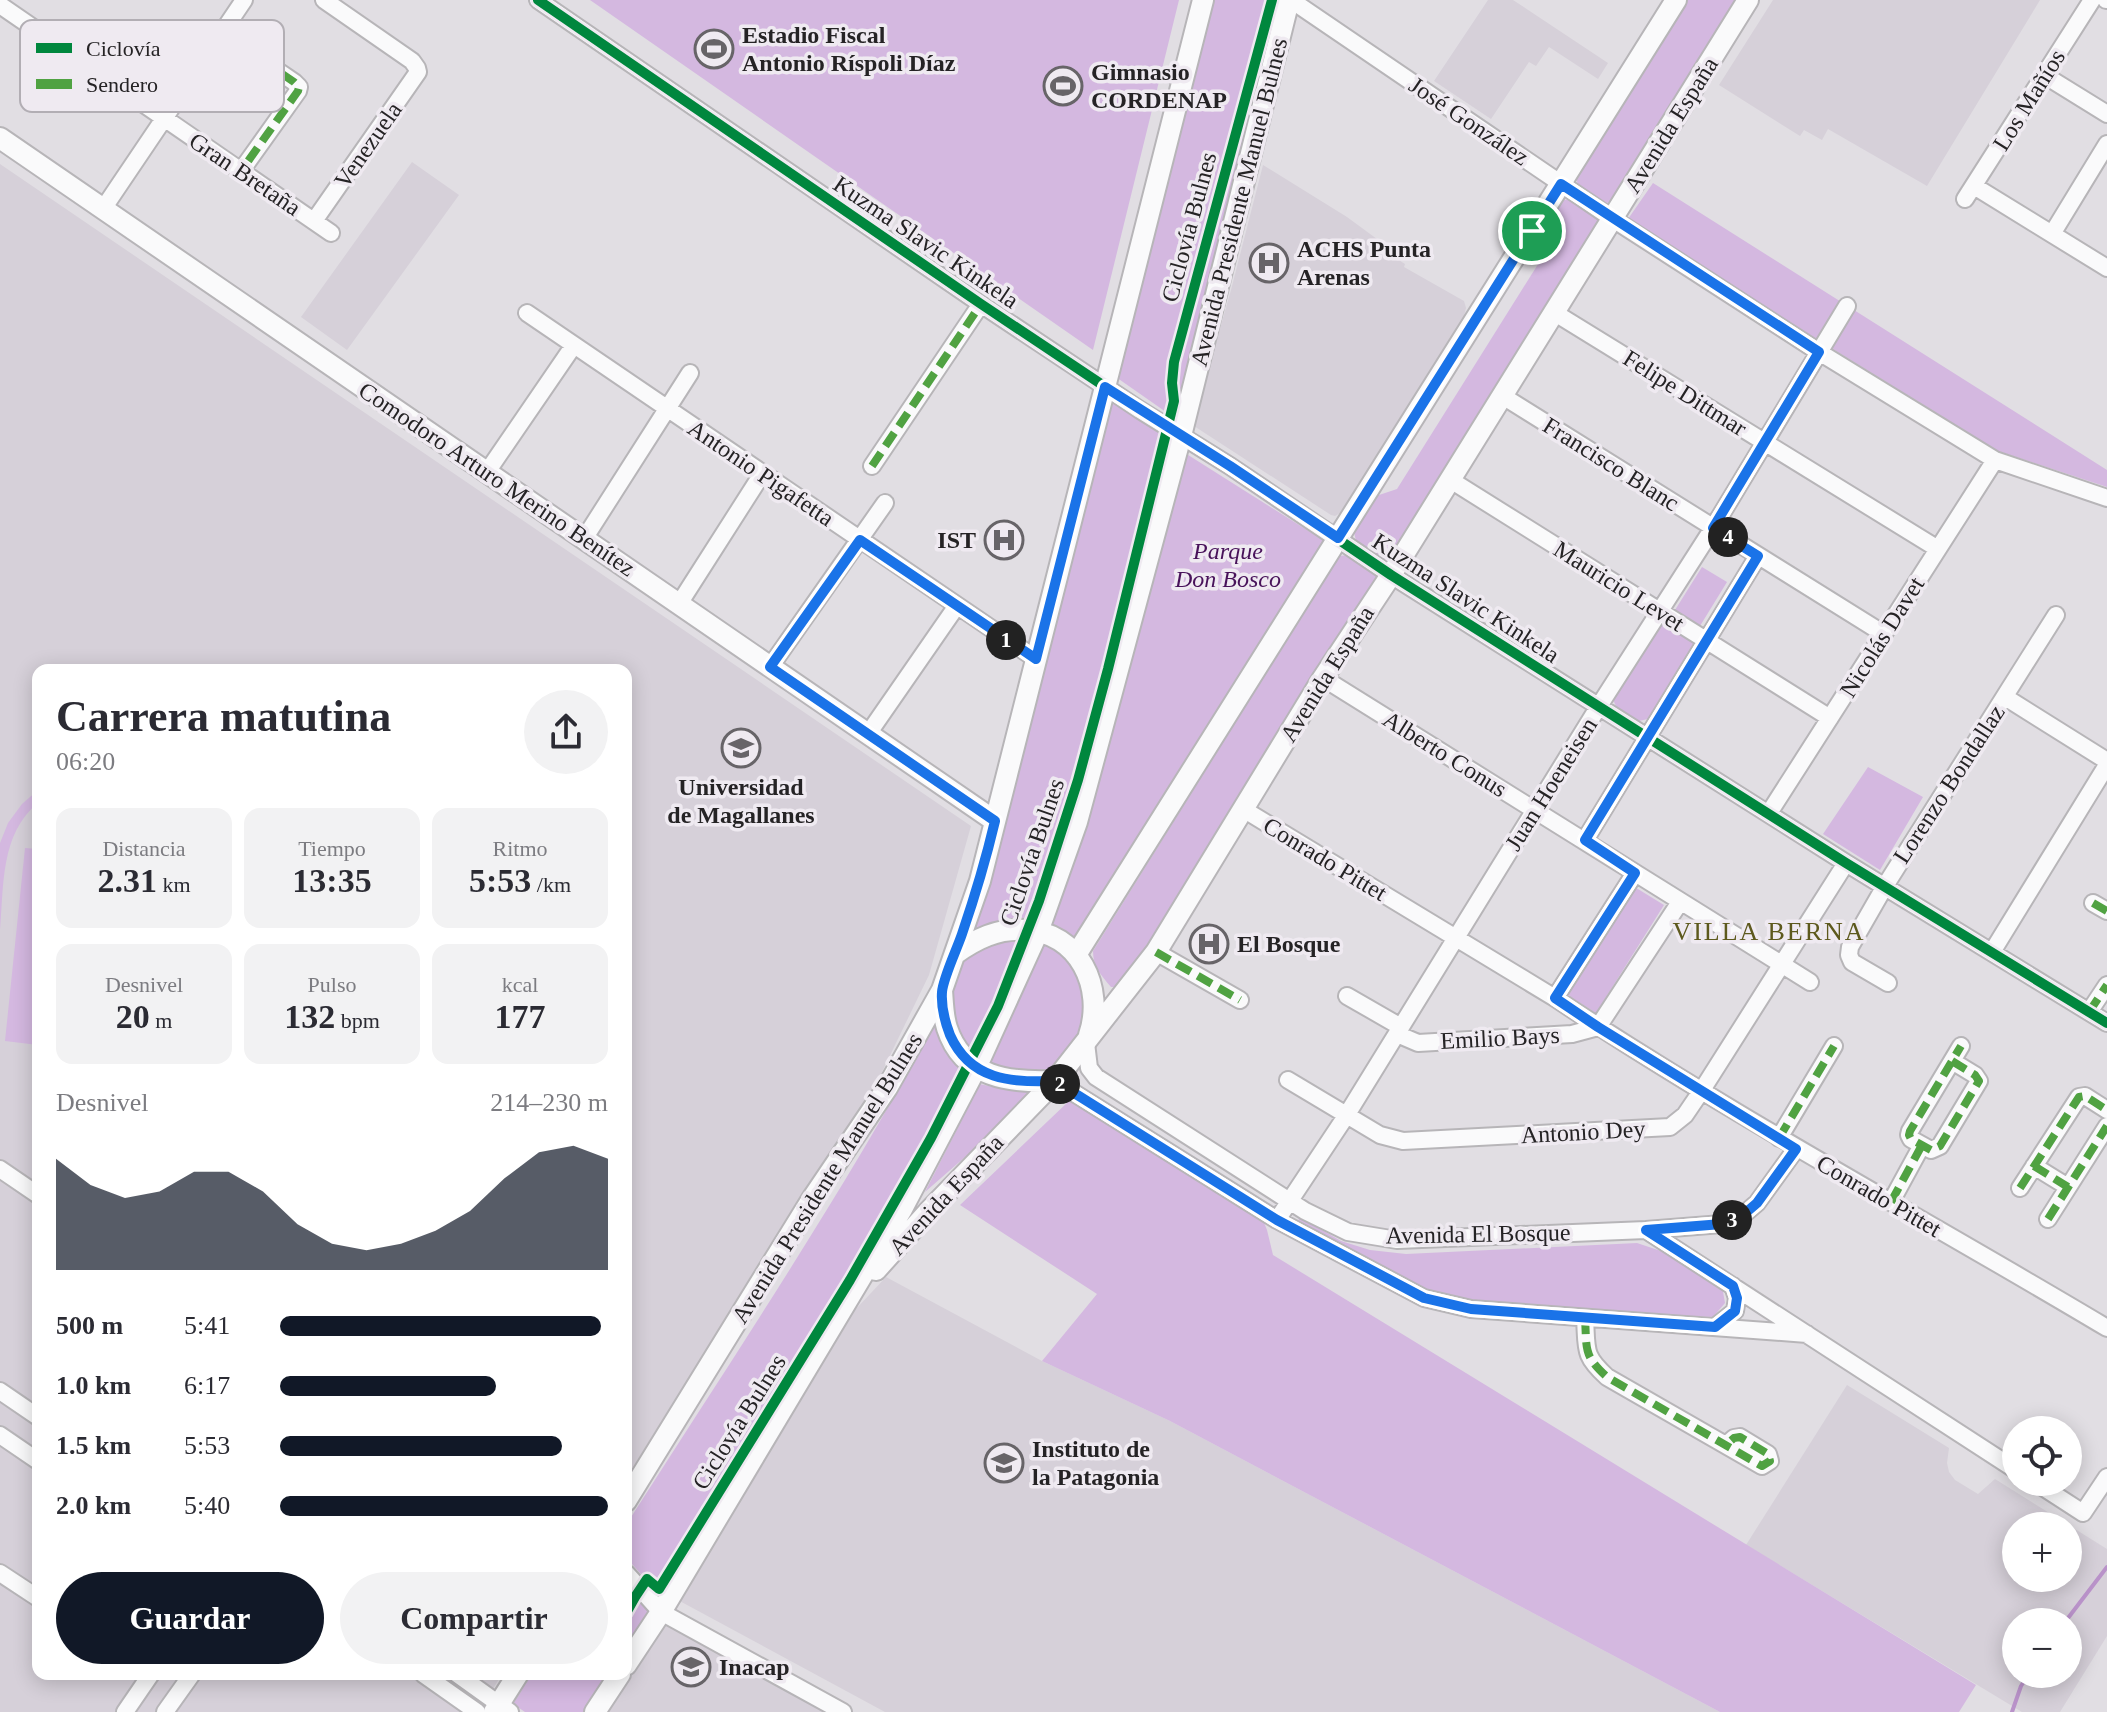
<!DOCTYPE html>
<html lang="es">
<meta charset="utf-8">
<style>
:root{--surface:#fff;--page:#f2f2f3;--text:#2b2b33;--muted:#7c7c81;--accent:#111827}
body{margin:0;font-family:Georgia,serif;background:var(--page);color:var(--text);height:100vh;display:flex;flex-direction:column;font-size:30px;white-space:nowrap}
*{box-sizing:border-box;margin:0}
p{font-size:26px;color:var(--muted)}
.icon{flex:none;width:44px;height:44px;fill:none;stroke:currentColor;stroke-width:2;stroke-linecap:round;stroke-linejoin:round}
.map{position:relative;flex:1;overflow:hidden}
.details{position:absolute;left:32px;top:664px;width:600px;height:1016px;display:flex;flex-direction:column;background:var(--surface);border-radius:16px;box-shadow:0 4px 20px #0003}
.details>*{flex:none}
.buttons{position:absolute;left:2002px;top:1416px;display:grid;gap:16px}
.buttons a{display:grid;place-items:center;width:80px;height:80px;border-radius:50%;background:var(--surface);box-shadow:0 4px 20px #0003;font-size:40px}
.pin{position:absolute;display:grid;place-items:center;width:68px;height:68px;color:#fff;margin:-34px;border:4px solid #fff;border-radius:50%;box-shadow:0 2px 8px #0007}
.km{position:absolute;width:40px;height:40px;margin:-20px;border-radius:50%;background:#222;color:#fff;font-size:22px;line-height:40px;text-align:center}
.round{display:grid;place-items:center;flex:none;width:84px;height:84px;border-radius:42px;background:var(--page)}
.headline{display:flex;align-items:center;justify-content:space-between;height:136px;padding:0 24px}
h1{font-size:44px;font-weight:700;line-height:60px}
.figures{display:grid;grid-template-columns:repeat(3,1fr);gap:12px;height:136px;padding:8px 24px}
.figures div{display:grid;align-content:center;border-radius:16px;background:var(--page);text-align:center}
.figures b{font-size:34px;font-weight:700}
.figures small{font-size:22px;font-weight:400}
.figures p{font-size:22px}
.chart{height:224px;padding:16px 24px}
.chart p{display:flex;justify-content:space-between}
.chart svg{width:100%;height:144px;margin-top:8px;fill:var(--accent);opacity:.7}
.primary-button{display:flex;gap:16px;margin-top:auto;padding:16px 24px}
.primary-button a{flex:1;height:92px;border-radius:48px;background:var(--accent);color:#fff;font-size:32px;font-weight:700;line-height:92px;text-align:center}
.primary-button a+a{background:var(--page);color:var(--text)}
ul{padding:0 24px;list-style:none;font-size:26px}
li{display:grid;grid-template-columns:128px 96px 1fr;align-items:center;height:60px}
li i{height:20px;border-radius:10px;background:var(--accent)}
.map>svg:first-child{display:block}
.built{fill:#d6d0d9;fill-rule:evenodd}
.green{fill:#d4b8e0}
.lines{fill:none;stroke-linecap:round;stroke-linejoin:round}
.stream{stroke:#b992c9;stroke-width:4}
.minor-casing{stroke:#b7b5b8;stroke-width:20}
.major-casing{stroke:#b7b5b8;stroke-width:24}
.minor{stroke:#fafafb;stroke-width:16}
.major{stroke:#fafafb;stroke-width:20}
.quiet{stroke:#50a242;stroke-width:8;stroke-dasharray:16 8;stroke-linecap:butt}
.cycleway-casing{stroke:#efeaf1;stroke-width:15}
.cycleway{stroke:#00873e;stroke-width:10}
.route-casing{stroke:#fff;stroke-width:16}
.route{stroke:#1a73e8;stroke-width:10}
.labels{text-anchor:middle;stroke-width:7;stroke-linejoin:round;paint-order:stroke}
.poi-label{font-size:24px;font-weight:bold;fill:#252325;stroke:#efeaf1;text-anchor:start}
.street-label{font-size:24px;fill:#252325;stroke:#efeaf1}
.park-label{font-size:24px;font-style:italic;fill:#48125a;stroke:#efeaf1}
.neighbourhood-label{font-size:26px;letter-spacing:2px;fill:#5d591d;stroke:#efeaf1}
.key{fill:#efeaf1;stroke:#b2aeb4;stroke-width:2}
.key-label{font-size:22px;fill:#252325}
</style>
<div class="map">
<svg width="2107" height="1712" viewBox="0 0 2107 1712">
<rect width="100%" height="100%" fill="#e1dee3"/>
<path class="built" d="M1488 0H1513L1608 63 1598 79 1549 47 1536 66 1529 62 1491 119 1434 81Z
M1773 0H2040L1927 186 1828 129 1822 140 1804 130 1800 136 1719 85Z
M412 162 459 195 347 350 301 317Z
M0 164 971 826 929 975 879 1078 626 1478V670H38V1674H502L479 1712H0Z
M1263 165 1347 217 1396 253 1394 257 1405 264 1404 267 1464 301 1466 308 1464 316 1360 482 1340 513 1335 516 1331 515 1194 426 1193 423 1231 290Z
M886 1277 1042 1361 1170 1421 1720 1712H885L676 1599 684 1583 854 1311Z
M1847 1385 1949 1448 1947 1463 1949 1472 1955 1480 1978 1494 1995 1479 2107 1549V1636L2060 1712H2022L1746 1545ZM2016 1526H2068V1578H2016ZM2016 1622H2068V1674H2016Z
M663 1622 830 1712H606Z"/>
<path class="green" d="M590 0H1179L1093 350Z
M1204 0H1276L1176 419 1113 375Z
M1686 0H1742L1618 200 1607 203 1578 186 1576 176Z
M1653 183 2107 470V487L1998 451 1815 338 1628 219Z
M1569 199 1597 216 1600 226 1394 558 1384 560 1356 541 1354 532 1376 496 1397 489 1540 261 1538 237 1560 201Z
M1098 391 1170 438 1073 827 1035 918 1003 922 970 933Z
M1185 453 1326 542 1085 935 1072 938 1055 930 1050 918Z
M1349 555 1377 574V584L1130 982 1121 987H1111C1101 975 1093 967 1093 951L1339 556Z
M1702 567 1727 582 1700 626 1675 610Z
M1662 622 1694 640 1696 645 1652 718 1639 721C1627 716 1615 712 1613 697L1657 624Z
M1868 767 1923 797 1880 870 1823 834Z
M38 790V803C0 834 4 886 0 930V843L8 823 22 804Z
M25 848 38 849V1045L5 1041Z
M1633 886 1664 905 1596 1013 1566 994Z
M1008 934 1063 949 1091 998 1074 1053 1050 1070 1037 1075 1022 1077 969 1057 947 1005C963 954 960 957 1008 934Z
M935 1023 945 1050 967 1077 864 1268 660 1596 626 1557V1525C731 1360 842 1196 935 1023Z
M980 1084C1000 1089 1017 1092 1037 1090L1036 1095 925 1192Z
M1070 1100 1263 1220 1267 1230 1273 1255 1976 1685 1959 1712H1720L1170 1421 1042 1361 1097 1294 960 1205Z
M1301 1218 1341 1241 1370 1250 1406 1254 1637 1243 1673 1255 1722 1286 1725 1303 1713 1317 1595 1314 1485 1304 1428 1291 1375 1266 1298 1220Z
M626 1582 650 1608 626 1647Z
M532 1674H610L586 1712H525L513 1704Z"/>
<g class="lines">
<path class="stream" d="M2065 1622 2107 1567
M2012 1712 2021 1686 2029 1674"/>
<g class="minor-casing">
<path id="minor" d="M538 0 981 304 1140 410 1230 466 1391 575 1846 863 2107 1023
M1291 0 1613 219 1819 352 1995 460 2107 498
M2106 0H2107
M0 5 331 233
M222 33 294 82 299 87 298 91 241 171
M2044 75 2107 114
M1974 186 2107 268
M1965 199 2092 0
M103 209 244 0
M314 221 418 72 417 68 412 61 324 0
M2052 234 2107 144
M527 313 1036 659
M1555 313 1938 549
M1501 395 1884 634
M872 466 981 304
M487 472 574 345
M1449 479 1830 718
M584 539 690 373
M679 604 762 474
M770 667 885 503
M1323 678 1810 982
M2005 697 2107 761
M868 734 956 607
M1243 809 1555 998C1734 1117 1923 1218 2107 1328
M1769 813 1995 460
M1585 840 1758 556
M2093 903 2107 911
M1156 952 1240 1000
M1992 952 2107 765
M1888 983 1852 962 1849 955 1850 947 1885 886 2056 615
M1347 996 1401 1027
M1555 998 1635 873
M2089 1012 2107 985
M1397 1034 1418 1043 1572 1034 1598 1027 1680 902
M1086 1043 1089 1068 1096 1077 1305 1211 1348 1232 1397 1240 1646 1230 1722 1224 1743 1215 1757 1203 1796 1149
M1952 1061 1975 1075 1979 1081 1940 1146 1931 1150 1911 1139 1909 1135 1910 1131 1961 1046
M1288 1080 1380 1135 1403 1141 1670 1127 1685 1115 1702 1090 1846 863
M1055 1081 1277 1220 1424 1298 1471 1309 1807 1334
M1779 1138 1834 1046
M2034 1166 2068 1187
M0 1169 38 1195
M2020 1188 2079 1097 2085 1096 2107 1110
M1891 1202 1922 1145
M2048 1219 2107 1126
M1277 1220 1346 1116 1599 706 1713 528 1847 306
M1646 1230 2016 1470
M1585 1318C1587 1350 1583 1355 1607 1377L1762 1466 1770 1461 1768 1454 1740 1437 1734 1438 1726 1445
M1715 1327 1735 1311 1737 1298 1733 1286
M0 1391 38 1417
M0 1435 38 1461
M2035 1482 2083 1513 2107 1477
M0 1573 38 1598
M626 1573 661 1612 843 1712
M423 1674 477 1712
M457 1674 510 1712
M125 1712 151 1674
M165 1712 192 1674"/>
</g>
<g class="major-casing">
<path id="major" d="M0 138 995 821
M955 954C976 939 998 928 1025 930 1079 932 1105 988 1089 1035
M1076 955 1676 0
M942 990C943 1003 943 1016 947 1028 963 1078 1010 1083 1055 1081
M876 1270 929 1211 1055 1081 1156 952 1323 678 1391 575 1748 0
M626 1501 812 1199 887 1088 942 990 980 881 1203 0
M626 1665 661 1612 902 1209 976 1068 1038 932 1077 822 1181 436 1289 0
M494 1712 518 1674
M595 1712 620 1674"/>
</g>
<use href="#minor" class="minor"/>
<use href="#major" class="major"/>
<path class="quiet" d="M222 33 294 82 299 87 298 91 241 171
M872 466 981 304
M2093 903 2107 911
M1156 952 1240 1000
M2089 1012 2107 985
M1952 1061 1975 1075 1979 1081 1940 1146 1931 1150 1911 1139 1909 1135 1910 1131 1961 1046
M1779 1138 1834 1046
M2034 1166 2068 1187
M2020 1188 2079 1097 2085 1096 2107 1110
M1891 1202 1922 1145
M2048 1219 2107 1126
M1585 1318C1587 1350 1583 1355 1607 1377L1762 1466 1770 1461 1768 1454 1740 1437 1734 1438 1726 1445"/>
<g class="cycleway-casing">
<path id="cycleway" d="M538 0 981 304 1140 410 1230 466 1391 575 1846 863 2107 1023
M626 1613 635 1597 647 1579 659 1589 850 1280 931 1138 998 1006 1039 901 1078 780 1108 669 1174 401 1172 383 1174 362 1272 0"/>
</g>
<use href="#cycleway" class="cycleway"/>
</g>
<g class="lines">
<g class="route-casing">
<path id="route" d="M1561 184 1819 352 1713 528 1758 556 1585 840 1635 873 1555 998 1598 1027 1796 1149 1757 1203 1743 1215 1722 1224 1646 1230 1733 1286 1737 1298 1735 1311 1715 1327 1471 1309 1424 1298 1277 1220 1055 1081C1011 1083 970 1080 950 1035 945 1022 941 1006 942 992 943 978 957 949 962 934 975 896 986 859 995 821L770 667 860 540 1036 659 1105 387 1230 466 1338 538Z"/>
</g>
<use href="#route" class="route"/>
</g>
<defs>
<g id="stadium-ring" transform="scale(2)"><circle r="9.5" fill="#efeaf1" stroke="#676468" stroke-width="1.5"/><path d="M0-5a6.5 5 0 1 0 0 10a6.5 5 0 1 0 0-10ZM-3.5-1.8h7v3.6h-7Z" fill="#676468"/></g>
<g id="hospital-ring" transform="scale(2)"><circle r="9.5" fill="#efeaf1" stroke="#676468" stroke-width="1.5"/><path d="M-5-5h3v3.5h4V-5h3V5h-3V1.5h-4V5h-3Z" fill="#676468"/></g>
<g id="university-ring" transform="scale(2)"><circle r="9.5" fill="#efeaf1" stroke="#676468" stroke-width="1.5"/><path d="M0-5L7-2L0 1L-7-2ZM-4 1L0 2.5L4 1V4Q0 6-4 4Z" fill="#676468"/></g>
</defs>
<g fill-rule="evenodd">
<use href="#stadium-ring" x="714" y="49"/>
<use href="#stadium-ring" x="1063" y="86"/>
<use href="#hospital-ring" x="1269" y="263"/>
<use href="#hospital-ring" x="1004" y="540"/>
<use href="#university-ring" x="741" y="748"/>
<use href="#hospital-ring" x="1209" y="944"/>
<use href="#university-ring" x="1004" y="1463"/>
<use href="#university-ring" x="691" y="1667"/>
</g>
<g class="labels">
<g class="poi-label">
<text x="742" y="43">Estadio Fiscal<tspan x="742" dy="28">Antonio Ríspoli Díaz</tspan></text>
<text x="1091" y="80">Gimnasio<tspan x="1091" dy="28">CORDENAP</tspan></text>
<text x="1297" y="257">ACHS Punta<tspan x="1297" dy="28">Arenas</tspan></text>
<text x="976" y="548" text-anchor="end">IST</text>
<text x="741" y="795" text-anchor="middle">Universidad<tspan x="741" dy="28">de Magallanes</tspan></text>
<text x="1237" y="952">El Bosque</text>
<text x="1032" y="1457">Instituto de<tspan x="1032" dy="28">la Patagonia</tspan></text>
<text x="719" y="1675">Inacap</text>
</g>
<g class="street-label">
<text transform="translate(2029 100) rotate(-58)" y="8">Los Mañíos</text>
<text transform="translate(1469 121) rotate(34)" y="8">José González</text>
<text transform="translate(1671 125) rotate(-58)" y="8">Avenida España</text>
<text transform="translate(368 145) rotate(-55)" y="8">Venezuela</text>
<text transform="translate(245 174) rotate(34)" y="8">Gran Bretaña</text>
<text transform="translate(1239 202) rotate(-76)" y="8">Avenida Presidente Manuel Bulnes</text>
<text transform="translate(1189 227) rotate(-75)" y="8">Ciclovía Bulnes</text>
<text transform="translate(926 242) rotate(34)" y="8">Kuzma Slavic Kinkela</text>
<text transform="translate(1685 393) rotate(32)" y="8">Felipe Dittmar</text>
<text transform="translate(1611 464) rotate(32)" y="8">Francisco Blanc</text>
<text transform="translate(761 473) rotate(34)" y="8">Antonio Pigafetta</text>
<text transform="translate(497 479) rotate(34)" y="8">Comodoro Arturo Merino Benítez</text>
<text transform="translate(1619 586) rotate(32)" y="8">Mauricio Levet</text>
<text transform="translate(1466 598) rotate(33)" y="8">Kuzma Slavic Kinkela</text>
<text transform="translate(1882 637) rotate(-58)" y="8">Nicolás Davet</text>
<text transform="translate(1327 674) rotate(-58)" y="8">Avenida España</text>
<text transform="translate(1445 754) rotate(32)" y="8">Alberto Conus</text>
<text transform="translate(1551 784) rotate(-58)" y="8">Juan Hoeneisen</text>
<text transform="translate(1949 784) rotate(-57)" y="8">Lorenzo Bondallaz</text>
<text transform="translate(1032 852) rotate(-71)" y="8">Ciclovía Bulnes</text>
<text transform="translate(1325 859) rotate(31)" y="8">Conrado Pittet</text>
<text transform="translate(1500 1038) rotate(-3)" y="8">Emilio Bays</text>
<text transform="translate(1583 1132) rotate(-3)" y="8">Antonio Dey</text>
<text transform="translate(827 1178) rotate(-58)" y="8">Avenida Presidente Manuel Bulnes</text>
<text transform="translate(946 1195) rotate(-47)" y="8">Avenida España</text>
<text transform="translate(1879 1196) rotate(30)" y="8">Conrado Pittet</text>
<text transform="translate(1478 1234) rotate(-1)" y="8">Avenida El Bosque</text>
<text transform="translate(739 1422) rotate(-58)" y="8">Ciclovía Bulnes</text>
</g>
<g class="park-label">
<text x="1228" y="559">Parque<tspan x="1228" dy="28">Don Bosco</tspan></text>
</g>
<g class="neighbourhood-label">
<text x="1769" y="940">VILLA BERNA</text>
</g>
</g>
<rect x="20" y="20" width="264" height="92" rx="12" class="key"/>
<rect x="36" y="43" width="36" height="10" fill="#00873e"/>
<rect x="36" y="79" width="36" height="10" fill="#50a242"/>
<g class="key-label">
<text x="86" y="56">Ciclovía</text>
<text x="86" y="92">Sendero</text>
</g>
</svg>
<div class="buttons">
<a><svg class="icon" aria-label="locate" viewBox="0 0 24 24"><circle cx="12" cy="12" r="6"/><path d="M12 2v4M12 18v4M2 12h4M18 12h4"/></svg></a>
<a>+</a>
<a>−</a>
</div>
<div class="pin" style="left:1532px;top:231px;background:#1e9e55"><svg class="icon" aria-label="arrive" viewBox="0 0 24 24"><path d="M6 21V4h12l-3 4 3 4H6"/></svg></div>
<b class="km" style="left:1006px;top:640px">1</b>
<b class="km" style="left:1060px;top:1084px">2</b>
<b class="km" style="left:1732px;top:1220px">3</b>
<b class="km" style="left:1728px;top:537px">4</b>
<section class="details">
<div class="headline"><div><h1>Carrera matutina</h1><p>06:20</p></div><a class="round"><svg class="icon" aria-label="share" viewBox="0 0 24 24"><path d="M12 15V3M7 8l5-5 5 5M5 13v7h14v-7"/></svg></a></div>
<div class="figures">
<div><p>Distancia</p><b>2.31<small> km</small></b></div>
<div><p>Tiempo</p><b>13:35</b></div>
<div><p>Ritmo</p><b>5:53<small> /km</small></b></div>
</div>
<div class="figures">
<div><p>Desnivel</p><b>20<small> m</small></b></div>
<div><p>Pulso</p><b>132<small> bpm</small></b></div>
<div><p>kcal</p><b>177</b></div>
</div>
<div class="chart"><p><span>Desnivel</span>214–230 m</p>
<svg viewBox="0 0 160 44" preserveAspectRatio="none"><path d="M0 44V10L10 18L20 22L30 20L40 14L50 14L60 20L70 30L80 36L90 38L100 36L110 32L120 26L130 16L140 8L150 6L160 10V44z"/></svg>
</div>
<ul>
<li><b>500 m</b>5:41<i style="width:98%"></i></li>
<li><b>1.0 km</b>6:17<i style="width:66%"></i></li>
<li><b>1.5 km</b>5:53<i style="width:86%"></i></li>
<li><b>2.0 km</b>5:40<i style="width:100%"></i></li>
</ul>
<div class="primary-button"><a>Guardar</a><a>Compartir</a></div>
</section>
</div>
